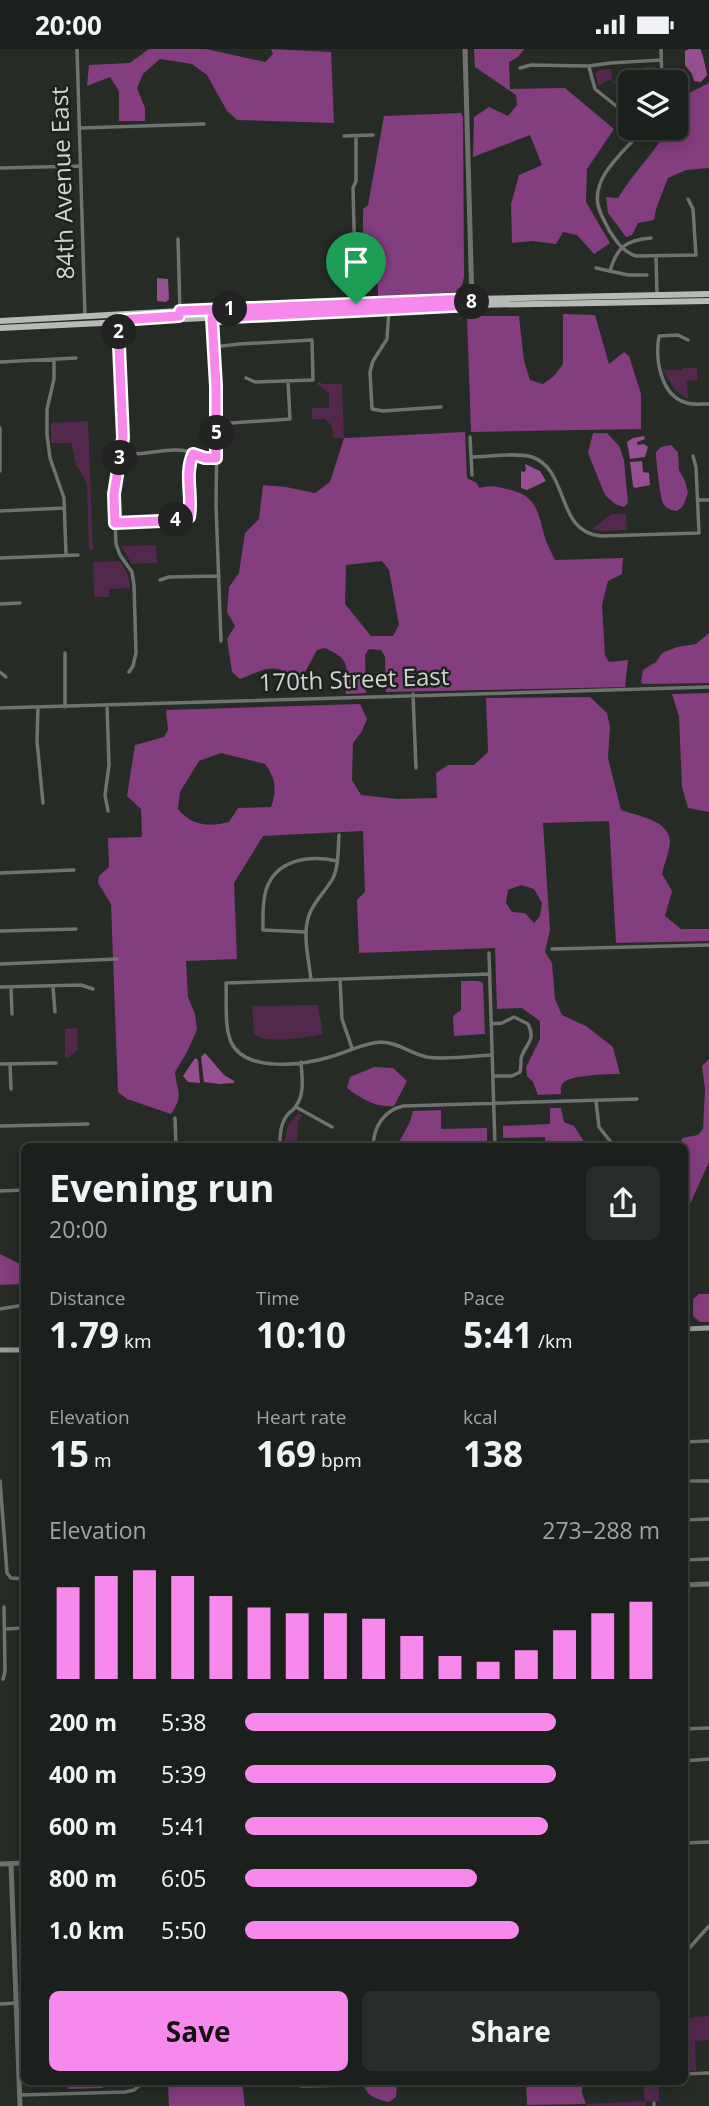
<!DOCTYPE html>
<meta charset="utf-8">
<style>
:root{--surface:#1c201c;--page:#292d29;--text:#f1f3f6;--muted:#a0a3a3;--line:#3a3e3b;--accent:#f788ec}
body{margin:0;font-family:"Open Sans",sans-serif;background:var(--page);color:var(--text);height:100vh;display:flex;flex-direction:column;font-size:26px;white-space:nowrap}
*{box-sizing:border-box;margin:0}
p{font-size:23px;color:var(--muted)}
.icon{flex:none;width:38px;height:38px;fill:none;stroke:currentColor;stroke-width:2;stroke-linecap:round;stroke-linejoin:round}
.map{position:relative;flex:1;overflow:hidden}
.drawer{position:absolute;left:21px;top:1094px;width:667px;height:942px;display:flex;flex-direction:column;background:var(--surface);border-radius:10px;box-shadow:0 4px 18px #0003,0 0 0 2px var(--line)}
.drawer>*{flex:none}
.fabs{position:absolute;left:618px;top:21px;display:grid;gap:14px}
.fabs a{display:grid;place-items:center;width:70px;height:70px;border-radius:10px;background:var(--surface);box-shadow:0 4px 18px #0003,0 0 0 2px var(--line);font-size:35px}
.pin{position:absolute;display:grid;place-items:center;width:60px;height:60px;color:#fff;margin:-72px -30px;border-radius:50% 50% 50% 0;rotate:-45deg;box-shadow:0 0 7px #0007}
.pin .icon{rotate:45deg}
.km{position:absolute;width:35px;height:35px;margin:-18px;border-radius:50%;background:#222;color:#fff;font-size:19px;line-height:35px;text-align:center}
.round{display:grid;place-items:center;flex:none;width:74px;height:74px;border-radius:10px;background:var(--page)}
.summary{display:flex;align-items:center;justify-content:space-between;height:119px;padding:0 28px}
h1{font-size:38px;font-weight:700;line-height:52px}
.metrics{display:grid;grid-template-columns:repeat(3,1fr);gap:10px;height:119px;padding:7px 28px}
.metrics div{display:grid;align-content:center}
.metrics b{font-size:35px;font-weight:700}
.metrics small{font-size:19px;font-weight:400}
.metrics p{font-size:19px}
.chart{height:196px;padding:14px 28px}
.chart p{display:flex;justify-content:space-between}
.chart svg{width:100%;height:126px;margin-top:7px;stroke:var(--accent);stroke-width:6}
.cta{display:flex;gap:14px;margin-top:auto;padding:14px 28px}
.cta a{flex:1;height:80px;border-radius:10px;background:var(--accent);color:#111;font-size:28px;font-weight:700;line-height:80px;text-align:center}
.cta a+a{background:var(--page);color:var(--text)}
ul{padding:0 28px;list-style:none;font-size:23px}
li{display:grid;grid-template-columns:112px 84px 1fr;align-items:center;height:52px}
li i{height:18px;border-radius:9px;background:var(--accent)}
.status{display:flex;justify-content:space-between;align-items:center;height:49px;padding:0 35px;background:var(--surface);direction:ltr}
.status svg{height:19px;fill:currentColor}
.map>svg:first-child{display:block}
.green{fill:#52294d}
.forest{fill:#843d7e;fill-rule:evenodd}
.water{fill:#984f91}
.lines{fill:none;stroke-linecap:round;stroke-linejoin:round}
.minor{stroke:#6f726f;stroke-width:3.5}
.tertiary{stroke:#6f726f;stroke-width:5}
.secondary{stroke:#979c97;stroke-width:5}
.primary{stroke:#b6bbb5;stroke-width:6}
.route-casing{stroke:#fff;stroke-width:14}
.route{stroke:#f788ec;stroke-width:9}
.labels{text-anchor:middle;stroke-width:5;stroke-linejoin:round;paint-order:stroke}
.street-label{font-size:24px;fill:#d1d4d1;stroke:#1c221c}
</style>
<div class="status"><b>20:00</b><svg viewBox="0 0 49 12"><path d="M0 12V9h3v3zM5 12V6h3v6zM10 12V3h3v9zM15 12V0h3v12zM26 1h20v11H26zM47 4h2v5h-2z"/></svg></div>
<div class="map">
<svg width="709" height="2057" viewBox="0 0 709 2057">
<rect width="100%" height="100%" fill="#262b26"/>
<path class="green" d="M645 18H654L659 22V33H630V46L609 30 599 37 595 25 599 21 611 20 612 32H646Z
M683 319H697V331L687 332 688 350 675 341 663 321H682Z
M319 333 323 335H342L344 389H333L332 377 325 370H312V359H329V344L317 335Z
M88 372 93 501H89L87 435 76 415 71 394H51V374Z
M611 465H626L627 481 602 482 592 480Z
M156 496 157 514 132 515 121 497Z
M120 512 128 526 130 539 109 540V548H94L93 513Z
M318 956 323 985C307 988 267 996 254 985L252 957Z
M77 979 78 1001 67 1009 65 1008V980Z
M298 1064 302 1066 298 1073 297 1092 284 1093 288 1076Z
M709 1967V1991L695 1992 696 2022H684V1976L692 1968Z
M642 2032H659V2052H646V2057H586V2055L645 2052Z"/>
<path class="forest" d="M149 0H206L265 13 273 5 271 0 331 3 334 74 237 71 227 62 207 26 192 15 160 10 143 25 137 39 145 59V72H119V42L110 28 87 37 89 16 130 14Z
M474 0H524L518 8 509 13 510 40 565 39 614 80 587 120 586 153 610 194 594 205 577 186 563 183 556 195 532 192 512 194 511 155 519 126 542 116 530 86 473 108 474 68 489 58 508 67 517 56 516 46 475 18Z
M709 34V119L686 121 668 129 656 160 654 171 638 174 632 186 626 188 608 164 606 148 618 149C634 123 654 104 669 79H676C676 66 681 58 685 46Z
M461 64 463 68 464 228 462 236 455 243 378 248 377 198 363 187V160L368 156 384 67Z
M563 265 595 266 609 315 624 303 629 307 641 345V380L471 383 467 267H519L524 312 530 331 543 335 554 327 563 315Z
M465 383 467 429 477 434 479 439C490 436 496 437 507 440 536 446 537 460 544 485 546 494 551 502 555 511L623 509 622 525 608 532 602 556 605 607 609 613 628 611 625 638 386 643 385 608 381 601 369 600 365 606 366 644 346 645C346 618 353 612 325 599L317 601 304 625 295 631C276 611 263 621 240 630L232 623 227 590 235 577 227 563 229 538 239 524 245 484 259 470 263 436 286 438 315 444 330 433 344 389ZM382 512 389 521 399 576 393 587H371L345 555 346 516Z
M593 384H607L619 397 624 411 628 454 624 458 615 455 605 446 588 404Z
M671 396 678 403 679 421 685 432 688 444 683 457 677 462C671 461 666 460 663 454 660 447 656 412 656 403L661 398Z
M709 584V634L643 635 641 633 643 621 656 613 662 604 677 598 696 595Z
M709 644V763L688 759 682 738 679 667 672 645Z
M590 648 607 664 610 678 608 709 621 761C637 767 669 771 670 792 670 802 664 815 662 825L672 842 665 867 681 880H709V892L616 894 609 772 543 774 550 881 545 903 552 914 555 950 562 966 586 977 613 998 620 1025C608 1025 570 1026 563 1034 560 1038 561 1040 561 1045L538 1046 533 1033 527 1027 526 1018 540 990V972L522 959 497 960 495 899 359 904 357 851 365 843 363 782 263 787 234 834 237 910 186 912 188 948 195 965 197 981 187 1003 175 1023C177 1043 184 1046 171 1065L127 1050 118 1043 111 855 98 834 99 827 109 818 108 789 142 788 141 760 127 747 135 696 164 688 168 681 166 661 360 655 367 670 362 682 353 694 352 731 361 746 397 750 437 749 436 724 448 716H474L488 703 486 649ZM221 704 265 715C276 730 277 741 271 758L238 759 229 773C210 778 191 777 178 760L180 743 199 712ZM521 836 534 840 542 854 540 867 534 874 525 864 512 863 506 854 508 841Z
M461 932H479L483 934 485 985 454 987 453 967 461 961Z
M709 1010V1113L690 1155 684 1159V1097H680L682 1089 698 1086 703 1080 705 1040 702 1017Z
M374 1018 393 1019 407 1032 394 1057C376 1059 360 1049 347 1039L350 1028Z
M550 1059H561L564 1073 574 1077 587 1097H546L545 1088 503 1089V1077L550 1075Z
M441 1061V1080L487 1079V1093L468 1094 463 1097H397L410 1073 413 1062Z
M0 1205 24 1217V1235L0 1236Z
M699 1245H709V1273H700L693 1267V1250Z
M67 2032H103V2039L68 2040Z
M168 2032H242L245 2057H169Z
M363 2032H397L396 2048 389 2053C376 2050 365 2047 363 2032Z
M526 2032H582V2044L586 2055 527 2056Z"/>
<path class="water" d="M689 0H700C702 2 707 23 707 26L701 33 694 32 692 25 685 16V2Z
M157 229 168 230 169 250 166 253 157 252Z
M644 387 645 390 637 393 638 396 644 395 648 398 645 408 630 410 627 393 633 389Z
M642 412 643 423 649 424 650 436 635 439 633 437 630 413Z
M525 415 540 422 546 432 527 441 521 439V422L524 423 526 421Z
M205 1004 224 1026 234 1032V1034L219 1035 204 1033 201 1008Z
M195 1009 198 1011 200 1034 188 1033 183 1027Z"/>
<g class="lines">
<path class="minor" d="M77 0 85 268
M661 0 662 33
M589 18 595 40 630 68
M520 19 531 16 589 17 610 14 661 11
M80 79 204 75
M644 79C628 100 592 125 598 156 600 165 605 173 609 181 616 192 623 203 636 207L696 206 693 160 688 150
M344 87 373 86
M356 87V132L353 139 356 255
M0 119 80 117
M178 190 180 262
M656 208 657 246
M596 219 628 226H647
M610 222C617 198 626 191 651 189
M389 260 387 290 373 312 370 323 372 360 383 362 441 358
M212 269 217 375 216 456 221 592
M118 273 123 389 114 445 116 495 120 506 132 523 134 536 136 604 133 617 129 623
M688 291 678 286 659 287C655 309 660 347 687 354 693 356 702 355 709 355
M214 298 239 295 312 291 313 331 255 333 246 329
M54 311V330L47 360V386L50 409 64 449 66 506
M0 313 76 309
M217 375 290 370 288 332
M0 379V422
M470 388 472 426
M122 404C141 408 158 400 178 401 192 401 200 409 217 409
M471 408C488 408 516 403 532 408 570 421 555 483 601 487L699 484 696 418 693 407
M698 451H709
M0 462 64 459
M115 474 188 470 190 464 189 422 193 405
M0 509 78 506
M160 531 169 528 219 527
M0 555 20 554
M65 604V658
M0 623 6 628
M413 645 416 719
M107 656 109 716 105 746 108 762
M38 658 37 692 43 754
M0 659 709 638
M0 824 74 821
M0 882 76 880
M306 883 263 881C263 868 262 854 266 841 276 810 309 806 337 812
M552 900 709 896
M489 904 495 1097
M0 915 117 910
M490 925 226 934C227 952 224 976 231 993 245 1024 303 1016 330 1008 348 1003 363 994 381 993 398 993 411 1005 427 1008 447 1011 472 1007 492 1006
M340 930 342 970 352 999
M311 931C309 910 302 887 309 866 314 852 326 842 333 829 339 817 338 800 339 786
M0 938 81 936 93 940
M11 938 12 965
M53 938 55 963
M491 975 502 974 514 968 528 975C537 993 524 995 521 1010 521 1014 521 1019 520 1023L512 1027H493
M0 1015 56 1014
M10 1015 11 1040
M596 1052 599 1078 614 1097
M296 1058 332 1078
M175 1069 176 1097
M0 1077 88 1075
M280 1097C280 1086 280 1075 288 1065 291 1062 294 1061 296 1057 305 1045 302 1028 301 1013
M373 1097C374 1078 383 1062 403 1057L637 1050
M0 1142 24 1141
M0 1260 24 1256
M684 1313 687 1302
M684 1393 709 1392
M0 1432 7 1524 11 1529 24 1530
M684 1432H709
M684 1471 709 1470
M684 1511 709 1510
M6 1580 24 1579
M3 1630 5 1623 4 1558
M684 1680 709 1679
M684 1712 709 1710
M684 1794 709 1793
M684 1905 709 1877
M0 1955 16 1954
M684 2025 709 2024
M300 2032 301 2037 349 2036 352 2032
M20 2046 125 2043 134 2041 140 2036
M654 2054V2057"/>
<path class="tertiary" d="M465 0 472 253
M684 1536 709 1535
M0 1815 24 1814
M11 1815 20 2057"/>
<path class="secondary" d="M684 1280 709 1279
M0 1301H24"/>
<path class="primary" d="M0 272 180 262 472 250 709 245
M0 279 472 256 709 252"/>
</g>
<g class="lines">
<g class="route-casing">
<path id="route" d="M472 250V256L212 269 216 337V409H205L193 405C184 426 193 447 189 468L184 471 115 474 114 445 123 389 118 273 120 271 179 267 180 262Z"/>
</g>
<use href="#route" class="route"/>
</g>
<g class="labels">
<g class="street-label">
<text transform="translate(63 134) rotate(-92)" y="8">84th Avenue East</text>
<text transform="translate(354 631) rotate(-2)" y="8">170th Street East</text>
</g>
</g>
</svg>
<div class="fabs">
<a><svg class="icon" aria-label="layers" viewBox="0 0 24 24"><path d="M12 4l9 5-9 5-9-5zM3 14l9 5 9-5"/></svg></a>
</div>
<div class="pin" style="left:356px;top:255px;background:#1e9e55"><svg class="icon" aria-label="arrive" viewBox="0 0 24 24"><path d="M6 21V4h12l-3 4 3 4H6"/></svg></div>
<b class="km" style="left:230px;top:260px">1</b>
<b class="km" style="left:119px;top:283px">2</b>
<b class="km" style="left:120px;top:409px">3</b>
<b class="km" style="left:176px;top:471px">4</b>
<b class="km" style="left:217px;top:384px">5</b>
<b class="km" style="left:472px;top:253px">8</b>
<section class="drawer">
<div class="summary"><div><h1>Evening run</h1><p>20:00</p></div><a class="round"><svg class="icon" aria-label="share" viewBox="0 0 24 24"><path d="M12 15V3M7 8l5-5 5 5M5 13v7h14v-7"/></svg></a></div>
<div class="metrics">
<div><p>Distance</p><b>1.79<small> km</small></b></div>
<div><p>Time</p><b>10:10</b></div>
<div><p>Pace</p><b>5:41<small> /km</small></b></div>
</div>
<div class="metrics">
<div><p>Elevation</p><b>15<small> m</small></b></div>
<div><p>Heart rate</p><b>169<small> bpm</small></b></div>
<div><p>kcal</p><b>138</b></div>
</div>
<div class="chart"><p><span>Elevation</span>273–288 m</p>
<svg viewBox="0 0 160 44" preserveAspectRatio="none"><path d="M5 44V12M15 44V8M25 44V6M35 44V8M45 44V15M55 44V19M65 44V21M75 44V21M85 44V23M95 44V29M105 44V36M115 44V38M125 44V34M135 44V27M145 44V21M155 44V17"/></svg>
</div>
<ul>
<li><b>200 m</b>5:38<i style="width:75%"></i></li>
<li><b>400 m</b>5:39<i style="width:75%"></i></li>
<li><b>600 m</b>5:41<i style="width:73%"></i></li>
<li><b>800 m</b>6:05<i style="width:56%"></i></li>
<li><b>1.0 km</b>5:50<i style="width:66%"></i></li>
</ul>
<div class="cta"><a>Save</a><a>Share</a></div>
</section>
</div>
